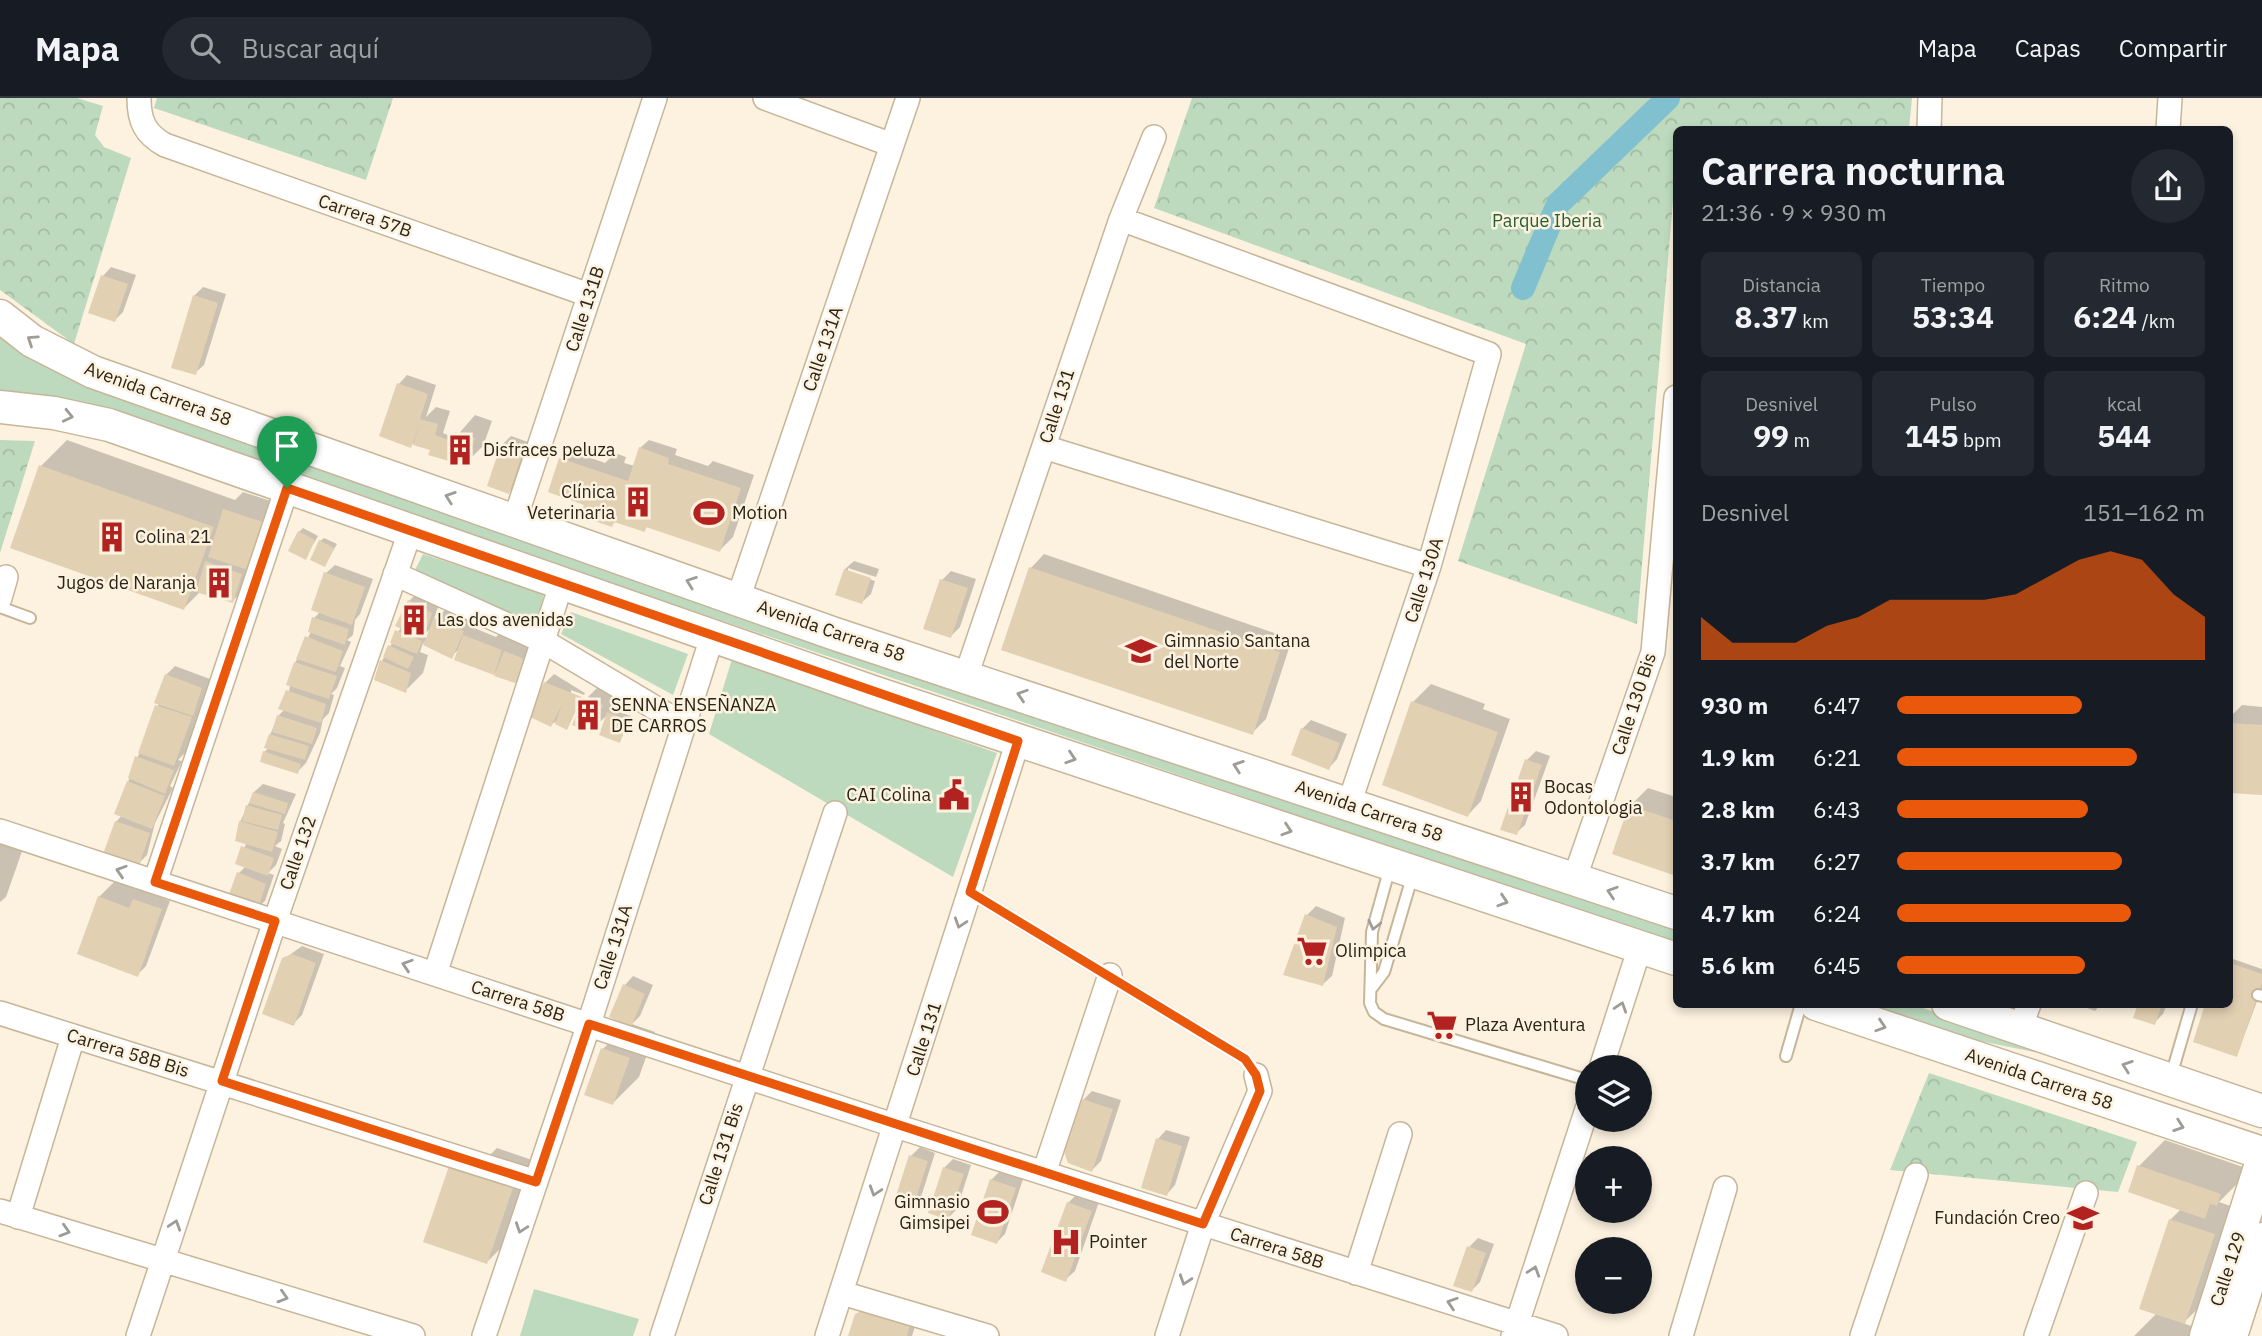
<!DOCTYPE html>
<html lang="es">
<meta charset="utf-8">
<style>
:root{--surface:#171b24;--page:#242831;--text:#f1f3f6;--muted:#9ea1a6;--line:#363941;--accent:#ea580c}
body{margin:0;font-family:"IBM Plex Sans",sans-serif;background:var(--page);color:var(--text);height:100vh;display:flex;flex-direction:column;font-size:26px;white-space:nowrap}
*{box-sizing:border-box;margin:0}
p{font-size:23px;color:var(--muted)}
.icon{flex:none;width:38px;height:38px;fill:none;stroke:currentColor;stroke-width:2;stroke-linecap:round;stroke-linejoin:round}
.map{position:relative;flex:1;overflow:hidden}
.panel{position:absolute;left:1673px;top:28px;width:560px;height:882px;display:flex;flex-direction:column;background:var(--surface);border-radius:10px;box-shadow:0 4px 10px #0003}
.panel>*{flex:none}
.tools{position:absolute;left:1575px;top:957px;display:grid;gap:14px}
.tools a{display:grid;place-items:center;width:77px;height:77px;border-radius:50%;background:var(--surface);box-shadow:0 4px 10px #0003;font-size:35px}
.pin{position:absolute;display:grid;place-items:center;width:60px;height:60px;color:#fff;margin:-72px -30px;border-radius:50% 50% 50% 0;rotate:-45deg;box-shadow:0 0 7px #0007}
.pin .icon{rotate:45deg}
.round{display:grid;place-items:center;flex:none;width:74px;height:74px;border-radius:37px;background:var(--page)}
.headline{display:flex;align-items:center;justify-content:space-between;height:119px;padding:0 28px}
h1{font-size:38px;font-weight:700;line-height:52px}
.figures{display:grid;grid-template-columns:repeat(3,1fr);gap:10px;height:119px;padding:7px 28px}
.figures div{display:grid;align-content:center;border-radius:10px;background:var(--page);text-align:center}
.figures b{font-size:30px;font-weight:700}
.figures small{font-size:19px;font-weight:400}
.figures p{font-size:19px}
.chart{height:196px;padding:14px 28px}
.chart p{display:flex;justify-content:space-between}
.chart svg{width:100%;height:126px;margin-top:7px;fill:var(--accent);opacity:.7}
ul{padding:0 28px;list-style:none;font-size:23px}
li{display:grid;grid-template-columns:112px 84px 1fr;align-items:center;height:52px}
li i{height:18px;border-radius:9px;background:var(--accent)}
header{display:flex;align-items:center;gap:42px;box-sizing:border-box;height:98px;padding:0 35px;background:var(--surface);border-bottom:2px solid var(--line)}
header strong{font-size:33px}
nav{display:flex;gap:38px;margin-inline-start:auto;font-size:24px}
.search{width:490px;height:63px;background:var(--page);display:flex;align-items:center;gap:18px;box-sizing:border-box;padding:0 24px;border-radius:38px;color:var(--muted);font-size:26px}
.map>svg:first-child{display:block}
.grass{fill:#bddabf}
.park{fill:url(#park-crowns)}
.shadow{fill:#0003;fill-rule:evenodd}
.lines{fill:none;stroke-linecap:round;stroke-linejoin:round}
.canal{stroke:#81c0ce;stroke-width:24}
.building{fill:#e2d0b2}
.lane-casing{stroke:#c7b598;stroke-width:14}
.street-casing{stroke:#c7b598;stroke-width:26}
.secondary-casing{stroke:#c7b598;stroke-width:35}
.lane{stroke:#fff;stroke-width:10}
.street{stroke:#fff;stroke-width:23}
.secondary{stroke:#fff;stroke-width:32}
.oneway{stroke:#9f9c97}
.route-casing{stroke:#fff;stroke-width:14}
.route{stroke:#ea580c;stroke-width:9}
.labels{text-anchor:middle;stroke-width:5;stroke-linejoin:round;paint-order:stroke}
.street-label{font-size:18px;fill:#2a2418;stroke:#fdf2df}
.park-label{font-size:18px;fill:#255f2f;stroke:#fdf2df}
.poi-label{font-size:18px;fill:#2a2418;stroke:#fdf2df;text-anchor:start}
</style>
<header>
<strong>Mapa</strong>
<div class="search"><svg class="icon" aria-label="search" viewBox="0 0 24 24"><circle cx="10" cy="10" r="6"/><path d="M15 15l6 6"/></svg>Buscar aquí</div>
<nav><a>Mapa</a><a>Capas</a><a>Compartir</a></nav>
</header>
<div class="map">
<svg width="2262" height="1238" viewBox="0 0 2262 1238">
<defs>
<pattern id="park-crowns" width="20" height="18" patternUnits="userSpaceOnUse" patternTransform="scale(1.75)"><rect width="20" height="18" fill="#bddabf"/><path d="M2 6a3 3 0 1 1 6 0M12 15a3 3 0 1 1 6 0" fill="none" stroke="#a3bba3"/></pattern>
</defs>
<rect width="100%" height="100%" fill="#fdf2df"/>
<path class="grass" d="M0 237 1676 826V845L76 304 0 296Z
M423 456 544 496 535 531 412 478Z
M571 514 688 556 673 597 561 536Z
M732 561 997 655 953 779 709 636Z
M1860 907H1914L2083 964 1946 936Z
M534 1191 639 1221 633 1238H520Z"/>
<path class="park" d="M0 0H77L103 8 95 37 104 49 131 60 74 246 0 192Z
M157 0H393L366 82 154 10Z
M1192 0H1912L1909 31 1676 32V68L1637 526 1458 463 1526 246 1154 110Z
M0 342 35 343 0 455Z
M1929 975 2137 1044 2118 1094 1890 1072Z"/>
<path class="shadow" d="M111 169 136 177 123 214 115 222 103 178Z
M203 189 226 196 204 267 195 275 194 198Z
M407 277 436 287 426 319 436 309 450 313 443 335 455 340 475 317 492 323 483 348 465 366 432 351 413 345 411 348 399 286Z
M511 338 531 345 518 385 509 394 502 347Z
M67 342 235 402 243 394 280 406 241 495 232 503 200 494 184 510 41 368Z
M649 342 677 351 675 357 708 368 713 363 754 377 733 439 720 452 648 428 644 432 616 423 612 427 586 405 561 361 569 352 605 365 615 355 626 359 624 365 635 368 640 350Z
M303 430 318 438 305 460 299 434Z
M324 440 337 446 325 467 320 443Z
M1044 456 1292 541 1266 621 1252 635 1031 470Z
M854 463 879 471 876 479 848 470V474L875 483 871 496 862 504 845 471Z
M335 467 373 481 360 516 355 522 353 537 347 542 351 544 340 568 345 570 337 590 331 596 334 597 329 615 323 621 320 635 306 665 297 674 264 654 269 650 270 637 278 618 285 611 295 565 311 534 314 520 320 514 326 475Z
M951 473 976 481 960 529 951 538 926 530 942 482Z
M418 494 439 506 433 524 449 508 477 519 472 529 496 539 505 530 539 543 518 584 477 569 460 550 452 558 423 545 420 554 428 557 423 575 405 593 382 563 401 529 409 503ZM433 528 428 540 423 538Z
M175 568 210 581 207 590 217 593 200 640 178 662 182 663 170 688 173 690 155 725 147 757 138 766 116 724 122 717 128 684 159 605 166 577Z
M554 576 585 595 584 597 571 592V596L582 600 567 630 555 624 551 627 545 585Z
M604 583 620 589 611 611 631 618 620 643 608 616 591 633 581 605 585 602 590 604 591 600 588 599Z
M1431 586 1485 606 1483 611 1510 621 1481 703 1468 717 1413 604Z
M2242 607 2262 609V695L2230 693V619Z
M1311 622 1347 636 1337 661 1329 670 1302 631Z
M1536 653 1550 658 1525 727 1516 735 1503 731 1527 662Z
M263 686 296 696 283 725 285 726 281 743 275 748 282 751 276 767 268 775 274 777 265 803 256 811 239 775 246 768 237 765 247 744 240 724 254 694Z
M1648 690 1676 699V776L1615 755 1631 707Z
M27 739 6 799 0 804V742Z
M125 773 154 784 150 795 170 803 146 868 137 877 99 799Z
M1316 808 1345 820 1332 878 1323 886 1286 876 1307 817Z
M302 848 324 856 302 917 293 926 284 861Z
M2230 860 2262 871V890L2237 957 2230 906Z
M633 878 653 887 640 918 632 926 655 934 639 979 613 1005 586 996 603 951 628 925 625 887Z
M2077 906H2101L2095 913Z
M2140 906H2167L2163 916 2154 925Z
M1092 993 1121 1002 1101 1063 1092 1072 1066 1054 1084 1001Z
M1166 1032 1190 1039 1175 1087 1167 1096 1158 1041Z
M2165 1042 2246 1070 2243 1080 2219 1104 2239 1111 2203 1206 2183 1225 2199 1231 2197 1238H2134L2157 1215 2170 1122 2181 1111 2139 1068Z
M920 1049 935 1055 921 1099 912 1108 911 1058Z
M497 1050 538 1064 513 1138 487 1164 450 1069 480 1067Z
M953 1061 971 1067 957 1111 948 1120 944 1070Z
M1000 1073 1023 1081 1005 1136 997 1144 991 1082Z
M1077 1096 1099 1104 1075 1173 1066 1181 1068 1105Z
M1478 1140 1494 1146 1480 1184 1472 1192 1455 1187 1469 1149Z
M866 1208 918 1219 912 1238H850L856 1217Z"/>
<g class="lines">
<path class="canal" d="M1523 190 1558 106 1668 0"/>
</g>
<path class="building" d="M101 177 128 186 115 224 88 215Z
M193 197 218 205 196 277 171 270Z
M397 285 428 296 420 321 438 326 435 337 451 343 455 334 475 340 466 368 428 357 430 352 413 347 420 325 411 350 379 338Z
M501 346 523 354 509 396 487 388Z
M639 349 669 360 668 366 741 390 720 454 646 429 645 434 614 424 612 429 580 418 584 407 548 394 559 360 628 383Z
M39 367 214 429 184 512 10 450Z
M223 411 263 424 248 472 208 459Z
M298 433 315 442 306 462 288 453Z
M319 442 334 450 325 469 310 462Z
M205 463 242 476 233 505 196 494Z
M1029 469 1280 554 1253 637 1001 552Z
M844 471 871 480 862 506 835 497Z
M324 474 365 489 352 527 311 512Z
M940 481 968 490 951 540 923 531Z
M408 502 432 515 423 541 395 528Z
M312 519 349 531 345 547 308 534Z
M434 520 464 533 452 561 423 547Z
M395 532 422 543 417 556 390 545Z
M463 537 502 552 494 577 454 562Z
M305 538 343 553 336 574 296 561Z
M388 547 414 559 408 571 383 559Z
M504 553 522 560 524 565 518 586 494 578Z
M380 562 411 575 406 595 374 582Z
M294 564 337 578 329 601 286 587Z
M165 576 202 590 193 618 154 605Z
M544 584 582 599 567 632 555 626 562 606 551 629 528 618Z
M286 592 326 606 321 625 278 611Z
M584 600 603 607 591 635 572 627Z
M1411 603 1498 634 1468 719 1382 687Z
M155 607 192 619 174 668 138 655Z
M607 614 628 622 620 645 599 637Z
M277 617 317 630 312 646 272 634Z
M2230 625 2262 627V697L2230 695Z
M1301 630 1340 645 1329 672 1291 657Z
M269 636 309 648 305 662 264 650Z
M263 653 301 666 298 676 260 664Z
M135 658 174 672 165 696 128 680Z
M1525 661 1542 667 1517 737 1500 732Z
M127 683 165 698 152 731 114 716Z
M253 694 288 705 285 716 249 705Z
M246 707 282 717 278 732 242 723Z
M1629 707 1676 723V778L1612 756Z
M115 723 150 735 139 768 103 756Z
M239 723 278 734 272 754 235 743Z
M241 748 274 760 268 778 235 766Z
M237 774 266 786 257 814 228 799Z
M98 798 129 810 133 801 162 811 138 879 77 856Z
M1305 816 1337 829 1323 888 1283 877Z
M292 856 316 865 294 928 262 916 282 860Z
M2230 865 2262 876V885L2237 959 2193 944 2205 906H2230Z
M623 886 645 896 631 929 609 919Z
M2138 906H2162L2155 927 2133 920Z
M601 950 630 960 613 1007 584 997Z
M1082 1001 1113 1011 1092 1074 1068 1065 1064 1054Z
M1156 1040 1182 1048 1167 1098 1141 1090Z
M909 1057 928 1063 913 1110 894 1104Z
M2137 1067 2221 1096 2217 1108 2210 1106 2205 1121 2128 1094Z
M449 1068 513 1090 487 1166 423 1144Z
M943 1069 964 1076 948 1122 928 1115Z
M990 1081 1016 1090 997 1146 971 1137Z
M1067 1104 1092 1113 1066 1184 1041 1174Z
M2169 1121 2215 1136 2185 1226 2139 1211Z
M1467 1148 1486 1155 1472 1194 1453 1188Z
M865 1212 910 1227 907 1238H848L855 1216Z"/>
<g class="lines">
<g class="lane-casing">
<path id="lane" d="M0 509 30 520
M1390 769 1372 834 1370 905 1374 914 1384 921 1587 982
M970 794 1245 961 1256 977
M1371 891 1384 874 1413 776
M2258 897 2262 898
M1786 958 1801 906
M2171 978 2192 906"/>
</g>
<g class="street-casing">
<path id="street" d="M139 0C139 23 145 36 165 47L589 197
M765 0 892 47
M1929 32 1930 0
M2168 32 2170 0
M1121 121 1489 256 1429 468 1349 706
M1044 349 1429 468
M515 421 655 0
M395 476 543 543 684 627
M0 500 6 479
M738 501 908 0
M966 578 1121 121 1154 39
M0 733 896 1028 1556 1238
M1574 782 1653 554 1676 299
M155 784 287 390
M435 876 561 487
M0 915 536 1084
M2020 931 2029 906
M1601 970 1640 849
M1044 1075 1110 877
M0 1113 413 1238
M18 1119 73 939
M1356 1175 1400 1036
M842 1195 987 1238
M138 1238 275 823 410 434
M484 1238 589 926 712 539
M662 1238 835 715
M827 1238 1018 643
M1167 1238 1203 1126 1260 993 1256 977
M1513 1238 1587 1011
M1681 1238 1725 1090
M1862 1238 1916 1077
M2036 1238 2086 1095"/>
</g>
<g class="secondary-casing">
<path id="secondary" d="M0 218 32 243 93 274 835 536 1676 815
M0 309 54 315 109 327 876 595 1676 861
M1816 906 2262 1055
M1948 906 2262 1013
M2206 1238 2262 1063
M2231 1238 2262 1141"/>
</g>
<use href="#lane" class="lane"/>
<use href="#street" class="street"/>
<use href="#secondary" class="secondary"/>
</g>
<defs><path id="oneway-chevron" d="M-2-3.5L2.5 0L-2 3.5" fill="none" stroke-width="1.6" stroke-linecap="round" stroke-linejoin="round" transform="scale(1.75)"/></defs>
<g class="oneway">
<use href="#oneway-chevron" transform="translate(32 242) rotate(-146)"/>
<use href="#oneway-chevron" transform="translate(68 318) rotate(13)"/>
<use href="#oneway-chevron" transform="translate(450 399) rotate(-161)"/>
<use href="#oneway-chevron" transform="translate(691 484) rotate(-160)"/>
<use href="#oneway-chevron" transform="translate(1022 597) rotate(-162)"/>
<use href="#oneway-chevron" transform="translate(1071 660) rotate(18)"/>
<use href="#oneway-chevron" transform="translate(1238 668) rotate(-161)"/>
<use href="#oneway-chevron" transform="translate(1287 732) rotate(18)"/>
<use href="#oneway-chevron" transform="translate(121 773) rotate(-162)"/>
<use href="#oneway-chevron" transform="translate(1612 794) rotate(-162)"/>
<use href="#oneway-chevron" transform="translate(1503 803) rotate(18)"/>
<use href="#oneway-chevron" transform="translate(960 825) rotate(108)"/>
<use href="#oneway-chevron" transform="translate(1374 827) rotate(103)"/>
<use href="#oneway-chevron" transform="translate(407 867) rotate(-162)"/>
<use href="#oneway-chevron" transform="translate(1621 909) rotate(-72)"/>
<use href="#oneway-chevron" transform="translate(1881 928) rotate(18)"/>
<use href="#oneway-chevron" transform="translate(2127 968) rotate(-161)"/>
<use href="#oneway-chevron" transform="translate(2179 1028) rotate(19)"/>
<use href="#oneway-chevron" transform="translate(875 1093) rotate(108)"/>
<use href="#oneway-chevron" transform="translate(175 1127) rotate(-72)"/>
<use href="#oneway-chevron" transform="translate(521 1130) rotate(109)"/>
<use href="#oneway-chevron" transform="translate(65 1133) rotate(17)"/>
<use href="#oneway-chevron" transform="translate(1534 1173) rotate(-72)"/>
<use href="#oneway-chevron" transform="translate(1185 1182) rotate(108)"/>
<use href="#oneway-chevron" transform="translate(283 1199) rotate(17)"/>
<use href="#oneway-chevron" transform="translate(1452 1205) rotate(-162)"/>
</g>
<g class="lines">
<g class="route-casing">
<path id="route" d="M287 390 1018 643 970 794 1245 961 1256 977 1260 993 1203 1126 589 926 536 1084 222 983 275 823 155 784Z"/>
</g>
<use href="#route" class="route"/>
</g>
<defs>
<g id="building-bare" transform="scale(2.415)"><path d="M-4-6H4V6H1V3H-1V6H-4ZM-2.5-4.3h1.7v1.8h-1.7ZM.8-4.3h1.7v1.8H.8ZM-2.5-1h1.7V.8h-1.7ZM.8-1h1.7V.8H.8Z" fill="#b22220" stroke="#fdf2df" stroke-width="2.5" paint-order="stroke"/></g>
<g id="stadium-bare" transform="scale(2.415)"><path d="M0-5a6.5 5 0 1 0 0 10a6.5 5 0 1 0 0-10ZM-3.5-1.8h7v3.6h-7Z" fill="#b22220" stroke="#fdf2df" stroke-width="2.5" paint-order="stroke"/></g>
<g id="school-bare" transform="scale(2.415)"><path d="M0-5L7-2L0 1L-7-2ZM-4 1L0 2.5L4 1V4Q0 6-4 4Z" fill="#b22220" stroke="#fdf2df" stroke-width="2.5" paint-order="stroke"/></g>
<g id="civic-bare" transform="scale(2.415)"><path d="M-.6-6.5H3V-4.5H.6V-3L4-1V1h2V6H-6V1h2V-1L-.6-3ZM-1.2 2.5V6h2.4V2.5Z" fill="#b22220" stroke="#fdf2df" stroke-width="2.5" paint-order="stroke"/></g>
<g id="supermarket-bare" transform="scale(2.415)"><path d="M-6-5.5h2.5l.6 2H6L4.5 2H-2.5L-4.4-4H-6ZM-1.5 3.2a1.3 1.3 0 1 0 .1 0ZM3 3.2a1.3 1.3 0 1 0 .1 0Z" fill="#b22220" stroke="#fdf2df" stroke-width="2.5" paint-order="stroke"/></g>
<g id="hospital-bare" transform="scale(2.415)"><path d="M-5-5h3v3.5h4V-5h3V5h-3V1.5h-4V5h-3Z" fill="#b22220" stroke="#fdf2df" stroke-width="2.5" paint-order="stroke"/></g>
</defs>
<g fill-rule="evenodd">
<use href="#building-bare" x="460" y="352"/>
<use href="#building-bare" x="638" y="404"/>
<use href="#stadium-bare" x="709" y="415"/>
<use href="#building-bare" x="112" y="439"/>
<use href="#building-bare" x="219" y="485"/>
<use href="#building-bare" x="414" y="522"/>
<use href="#school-bare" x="1141" y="553"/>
<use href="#building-bare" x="588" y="617"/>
<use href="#civic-bare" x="954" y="697"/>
<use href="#building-bare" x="1521" y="699"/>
<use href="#supermarket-bare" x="1312" y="853"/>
<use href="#supermarket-bare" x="1442" y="927"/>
<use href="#stadium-bare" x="993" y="1114"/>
<use href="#school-bare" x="2083" y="1120"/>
<use href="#hospital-bare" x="1066" y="1144"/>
</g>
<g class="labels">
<g class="street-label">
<text transform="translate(365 118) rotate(19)" y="6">Carrera 57B</text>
<text transform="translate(585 211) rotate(-72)" y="6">Calle 131B</text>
<text transform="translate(823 251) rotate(-71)" y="6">Calle 131A</text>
<text transform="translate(158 296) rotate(20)" y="6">Avenida Carrera 58</text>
<text transform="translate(1057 308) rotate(-72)" y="6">Calle 131</text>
<text transform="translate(1424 482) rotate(-72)" y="6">Calle 130A</text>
<text transform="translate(831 533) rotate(19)" y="6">Avenida Carrera 58</text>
<text transform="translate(1634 606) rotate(-72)" y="6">Calle 130 Bis</text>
<text transform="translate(1369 713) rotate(19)" y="6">Avenida Carrera 58</text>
<text transform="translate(298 755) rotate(-71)" y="6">Calle 132</text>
<text transform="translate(613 849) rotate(-72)" y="6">Calle 131A</text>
<text transform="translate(518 903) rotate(18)" y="6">Carrera 58B</text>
<text transform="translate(924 941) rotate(-72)" y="6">Calle 131</text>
<text transform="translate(128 955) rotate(17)" y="6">Carrera 58B Bis</text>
<text transform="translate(2039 981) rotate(19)" y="6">Avenida Carrera 58</text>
<text transform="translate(721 1056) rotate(-72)" y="6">Calle 131 Bis</text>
<text transform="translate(1277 1150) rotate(18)" y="6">Carrera 58B</text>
<text transform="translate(2228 1171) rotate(-72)" y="6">Calle 129</text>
</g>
<g class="park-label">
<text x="1547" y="129">Parque Iberia</text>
</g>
<g class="poi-label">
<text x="483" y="358">Disfraces peluza</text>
<text x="615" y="400" text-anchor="end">Clínica<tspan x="615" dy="21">Veterinaria</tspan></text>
<text x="732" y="421">Motion</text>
<text x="135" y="445">Colina 21</text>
<text x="196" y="491" text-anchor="end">Jugos de Naranja</text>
<text x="437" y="528">Las dos avenidas</text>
<text x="1164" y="549">Gimnasio Santana<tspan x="1164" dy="21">del Norte</tspan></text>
<text x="611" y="613">SENNA ENSEÑANZA<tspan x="611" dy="21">DE CARROS</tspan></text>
<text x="1544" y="695">Bocas<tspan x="1544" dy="21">Odontologia</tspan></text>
<text x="931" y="703" text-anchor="end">CAI Colina</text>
<text x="1335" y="859">Olimpica</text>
<text x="1465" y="933">Plaza Aventura</text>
<text x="970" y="1110" text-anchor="end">Gimnasio<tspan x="970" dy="21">Gimsipei</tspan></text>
<text x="2060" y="1126" text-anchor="end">Fundación Creo</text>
<text x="1089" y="1150">Pointer</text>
</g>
</g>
</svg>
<div class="tools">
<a><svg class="icon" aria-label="layers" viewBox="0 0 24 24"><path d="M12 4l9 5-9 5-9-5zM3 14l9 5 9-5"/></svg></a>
<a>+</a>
<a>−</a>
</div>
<div class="pin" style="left:287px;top:390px;background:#1e9e55"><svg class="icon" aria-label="arrive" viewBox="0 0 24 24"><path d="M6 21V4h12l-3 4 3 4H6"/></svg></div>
<section class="panel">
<div class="headline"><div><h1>Carrera nocturna</h1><p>21:36 · 9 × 930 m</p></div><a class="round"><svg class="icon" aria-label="share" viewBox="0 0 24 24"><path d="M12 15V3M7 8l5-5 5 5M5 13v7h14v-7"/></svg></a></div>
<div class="figures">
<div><p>Distancia</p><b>8.37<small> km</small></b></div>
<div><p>Tiempo</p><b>53:34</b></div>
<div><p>Ritmo</p><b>6:24<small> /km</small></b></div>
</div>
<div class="figures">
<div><p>Desnivel</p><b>99<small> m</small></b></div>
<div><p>Pulso</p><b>145<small> bpm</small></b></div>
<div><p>kcal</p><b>544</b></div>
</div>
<div class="chart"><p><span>Desnivel</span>151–162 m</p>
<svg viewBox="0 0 160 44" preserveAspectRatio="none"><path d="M0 44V29L10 38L20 38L30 38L40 32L50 29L60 23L70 23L80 23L90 23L100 21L110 15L120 9L130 6L140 9L150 21L160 29V44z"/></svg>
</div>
<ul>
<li><b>930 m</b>6:47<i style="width:60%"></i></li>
<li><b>1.9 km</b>6:21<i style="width:78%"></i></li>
<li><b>2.8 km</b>6:43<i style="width:62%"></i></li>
<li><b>3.7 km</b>6:27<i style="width:73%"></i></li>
<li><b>4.7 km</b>6:24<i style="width:76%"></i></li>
<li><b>5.6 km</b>6:45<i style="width:61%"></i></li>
</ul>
</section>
</div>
